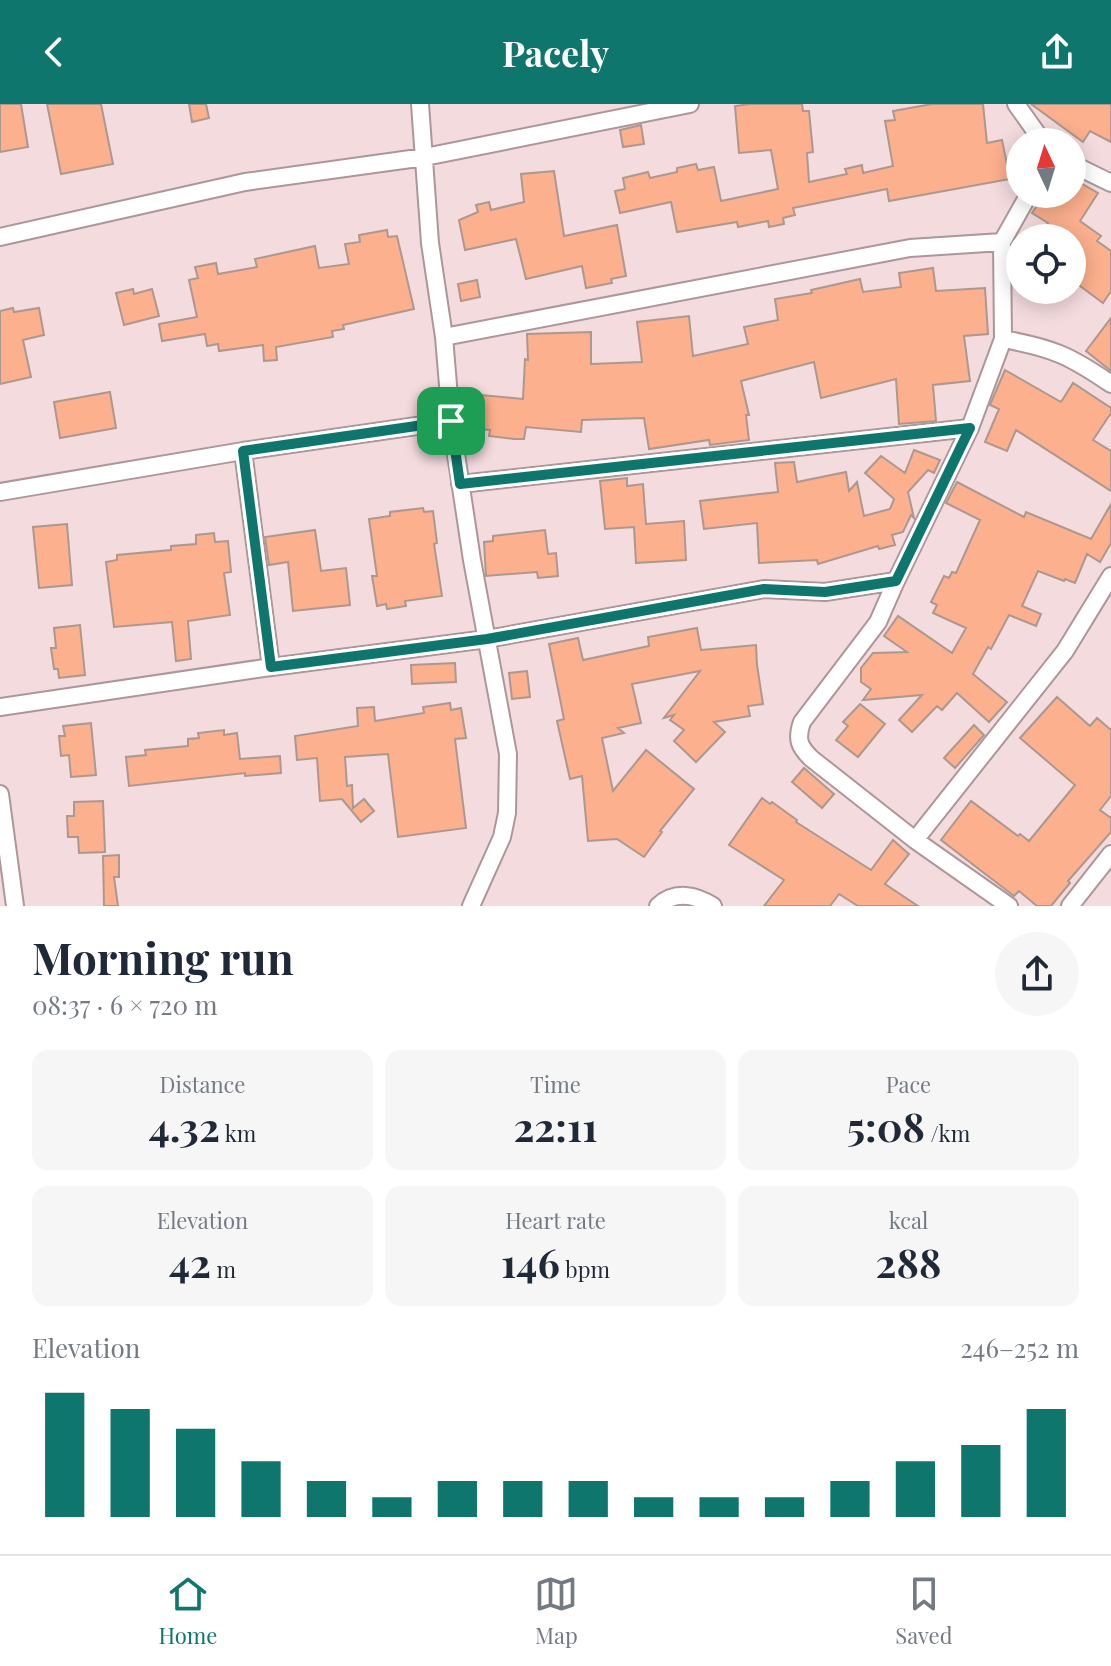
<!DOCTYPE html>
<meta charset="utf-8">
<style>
:root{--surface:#fff;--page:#f6f6f7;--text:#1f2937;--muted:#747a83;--line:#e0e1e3;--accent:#0f766e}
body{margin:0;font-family:"Playfair Display",serif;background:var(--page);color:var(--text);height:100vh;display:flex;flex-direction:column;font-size:30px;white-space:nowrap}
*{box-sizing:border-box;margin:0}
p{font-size:26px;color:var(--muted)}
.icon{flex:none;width:44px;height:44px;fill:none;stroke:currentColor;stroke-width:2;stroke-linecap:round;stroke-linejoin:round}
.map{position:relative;height:802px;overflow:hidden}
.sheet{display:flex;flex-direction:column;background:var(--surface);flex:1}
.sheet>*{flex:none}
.needle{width:52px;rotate:356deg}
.fabs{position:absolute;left:1006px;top:24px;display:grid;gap:16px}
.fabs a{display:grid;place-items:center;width:80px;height:80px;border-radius:50%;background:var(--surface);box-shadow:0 4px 20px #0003;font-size:40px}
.pin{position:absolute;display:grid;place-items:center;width:68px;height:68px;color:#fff;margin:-34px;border-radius:16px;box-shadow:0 4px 12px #0006}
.round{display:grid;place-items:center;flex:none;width:84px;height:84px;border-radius:42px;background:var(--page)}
.headline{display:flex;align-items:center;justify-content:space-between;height:136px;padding:0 32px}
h1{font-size:44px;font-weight:700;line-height:60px}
.figures{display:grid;grid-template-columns:repeat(3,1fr);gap:12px;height:136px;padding:8px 32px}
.figures div{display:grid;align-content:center;border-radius:16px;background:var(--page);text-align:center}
.figures b{font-size:40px;font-weight:700}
.figures small{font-size:22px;font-weight:400}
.figures p{font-size:22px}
.chart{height:224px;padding:16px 32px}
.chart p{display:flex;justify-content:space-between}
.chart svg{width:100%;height:144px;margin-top:8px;stroke:var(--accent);stroke-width:6}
header{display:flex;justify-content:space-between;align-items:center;height:104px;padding:0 32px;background:var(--accent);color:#fff;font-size:36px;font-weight:700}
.tab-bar{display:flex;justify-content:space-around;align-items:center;height:112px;border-top:2px solid var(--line);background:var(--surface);font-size:22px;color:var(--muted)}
.tab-bar a{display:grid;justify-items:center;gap:4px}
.tab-bar .on{color:var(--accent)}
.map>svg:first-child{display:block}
.building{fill:#fcb08d;stroke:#ac988f;stroke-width:2}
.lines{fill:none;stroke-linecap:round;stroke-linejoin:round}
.street-casing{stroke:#ad9699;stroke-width:20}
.street{stroke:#fff;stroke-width:16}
.route-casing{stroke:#fff;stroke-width:16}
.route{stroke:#0f766e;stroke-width:10}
</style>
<header><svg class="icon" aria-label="back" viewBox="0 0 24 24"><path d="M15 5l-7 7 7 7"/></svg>Pacely<svg class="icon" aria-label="share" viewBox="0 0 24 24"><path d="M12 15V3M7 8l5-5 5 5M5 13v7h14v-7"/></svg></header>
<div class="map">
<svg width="1111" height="802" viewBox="0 0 1111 802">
<rect width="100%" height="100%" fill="#f4dbde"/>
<path class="building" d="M0 0H21L28 43 0 48Z
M47 0H101L113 60 61 70Z
M189 0H206L209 14 192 18Z
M750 0H802L803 7H809L813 48 807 49 809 78 847 70 845 65 862 61 863 69 893 62 885 17 895 16 893 7 932 0H983L987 39 1002 36 1010 75 889 97 887 85 793 104 795 111 783 114 784 120 769 123 768 117 738 123 737 118 677 128 671 98 620 109 615 87 625 85 623 74 648 68 650 74 677 68V64L696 60 698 66 714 63 721 97 778 85 771 46 739 49 735 2Z
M1031 0H1111V38L1090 27 1083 38Z
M641 21 644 40 623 43 620 26Z
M554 67 564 132 617 121 626 172 611 175 612 179 586 184 582 162 526 175 516 135 465 146 459 116 478 108 476 101 489 98 491 106 524 98 521 70Z
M1072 74 1098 89 1080 117 1101 132 1097 137 1111 147V187L1103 199 1072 176V134H1037L1048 119 1032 109 1045 90H1072Z
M387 126 388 133 397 132 414 205 343 221 344 225 332 227 333 233 276 243 277 256 264 257 263 241 219 247 218 240 207 242 205 230 162 237 159 220 197 213 189 176 198 174 195 163 216 159 218 170 257 163 255 155 315 142 319 164 349 160 345 140 360 138 359 131Z
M933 164 936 187 985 184 988 230 964 232 970 277 933 281 936 317 899 320 896 275 821 294 814 258 741 277 749 311H746L749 336 710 341 709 336 649 345 644 314 582 316 581 328 526 323 524 335H514L489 332 490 326 480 325V318L462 317 461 289 523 295 525 255 528 256 527 230 591 228V260L642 258 637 218 689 212 693 252 748 240 744 223 778 216 775 195 812 189 811 186 860 175 863 188 901 183 899 169Z
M477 176 480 193 461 197 458 180Z
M133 185 134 190 152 185 159 212 124 221 116 189Z
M13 204 14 208 39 204 44 231 23 236 31 273 0 280V207Z
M1111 214V267L1086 247Z
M1005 266 1061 298 1073 279 1111 304V309L1093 336 1111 347V387L1016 326 1007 347 985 338 999 305 990 301Z
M110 288 116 324 60 334 54 298Z
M914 346 940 356 934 369 928 366 908 388 914 414 911 411 903 428 892 431 895 441 879 445 878 442 818 460 817 456 759 459 757 419 704 425 700 397 778 388 775 359 794 358 797 378 846 368 849 387 857 378 864 412 890 405 894 395 865 369 881 352 905 369Z
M627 374V382L643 380 646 420 684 417 686 456 636 459 634 423 605 425 600 377Z
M957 378 1024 413 1026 408 1091 435 1111 400V439L1100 458 1087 450 1075 479 1065 475 1064 477 1038 467 1022 502 1041 510 1036 522 1009 511 991 545 988 543 973 570 1007 598 989 618 957 589 942 606 937 602 912 628 899 616 922 591 863 596 871 585 861 578V564L873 549 907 548 884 532 898 512 952 549 966 524 933 509 937 501 931 498 944 472 949 474 952 468 956 469 980 416 946 399Z
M423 404 424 408 433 407 437 439 434 440 442 492 405 497 406 502 387 505 386 500 377 502 372 472H377L369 415 390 412V408Z
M67 420 72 481 39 484 33 423Z
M315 426 321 467 346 464 350 501 293 507 288 458 269 461 265 433Z
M545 426 548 450 556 449 558 472 538 474 537 468 486 472 484 438 493 437V432Z
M214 429 215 438 228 437 231 468 224 469 230 511 188 517 191 555 176 557 172 518 114 523 106 458 117 456V451L171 446V442L196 440V431Z
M80 521 85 571 59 574 58 565H54L51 544H56L54 524Z
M697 524 701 546 756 541 757 561 763 600 748 602 750 612 714 618 725 628 696 658 674 637 684 626 670 616 674 611 664 614 700 567 632 580 641 619 618 624 624 629 602 634 613 687 646 646 694 685 660 727 662 728 644 753 617 735 588 737 582 672 570 675 557 617 564 615 549 540 578 534 583 556 649 542 648 533Z
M455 559 456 578 412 580 411 561Z
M527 567 530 593 512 595 509 569Z
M1057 593 1090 622 1097 614 1111 626V692L1100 706 1111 714V728L1068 777 1070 779 1051 802H1037L1019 787 1014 792 941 736 971 697 1018 732 1020 730 1029 737 1075 681 1020 634Z
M450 599 451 606 461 604 466 634 455 635 466 724 398 733 388 650 345 653 347 682 352 681 353 704 364 695 374 707 361 718 342 695 320 697 317 654 297 656 295 632 358 622 357 604 374 603 375 617 424 609 423 603Z
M860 600 885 620 858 653 836 636 848 622 843 618Z
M91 619 96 671 71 673 69 651 61 652 59 632H65L63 622Z
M974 621 984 631 955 664 944 654Z
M224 626V631L237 629 240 655 280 652 281 669 245 672V669L129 682 126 653 146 651 145 646 188 642V635L199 634 198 629Z
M804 664 834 690 822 704 792 678Z
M762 694 770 700 772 698 797 716 796 718 871 766 893 736 909 750 885 780 918 802H858L839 790 830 802H764L784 776 729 741Z
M103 697 105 748 79 749 78 733H68L67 712H74V698Z
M119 751V773H114L118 802H104L103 752Z"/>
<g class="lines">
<g class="street-casing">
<path id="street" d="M420 0 430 139 444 233 451 317 472 456 508 650 507 709 502 733 471 802
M1016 0 1043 38
M1072 60 1111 79
M0 133 245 78 425 53 690 0
M444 233 910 144 1002 138
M1003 235C1052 244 1069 251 1111 280
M243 347 271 563 487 535 764 485 825 488 896 477 970 324 1003 235 1002 138 1029 90
M460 380 970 324
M0 388 243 347 451 317
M896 477 878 518 802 618C796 635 799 643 812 655L915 736 1065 547 1111 472
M0 603 271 563
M0 690 15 802
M915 736 1009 802
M658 802C675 786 696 791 713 802
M1070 802 1111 750"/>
</g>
<use href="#street" class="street"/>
</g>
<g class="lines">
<g class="route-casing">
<path id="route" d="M451 317 460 380 970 324 896 477 825 488 764 485 487 535 271 563 243 347Z"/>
</g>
<use href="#route" class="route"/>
</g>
</svg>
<div class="fabs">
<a><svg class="needle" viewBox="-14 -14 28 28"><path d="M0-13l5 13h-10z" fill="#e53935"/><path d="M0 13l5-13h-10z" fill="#747a83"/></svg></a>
<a><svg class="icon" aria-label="locate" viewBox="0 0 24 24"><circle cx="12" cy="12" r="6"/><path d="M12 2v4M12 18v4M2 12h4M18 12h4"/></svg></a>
</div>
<div class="pin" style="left:451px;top:317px;background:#1e9e55"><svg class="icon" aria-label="arrive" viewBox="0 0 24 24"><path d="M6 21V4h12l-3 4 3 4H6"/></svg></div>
</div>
<section class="sheet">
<div class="headline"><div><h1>Morning run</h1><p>08:37 · 6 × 720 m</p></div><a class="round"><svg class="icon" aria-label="share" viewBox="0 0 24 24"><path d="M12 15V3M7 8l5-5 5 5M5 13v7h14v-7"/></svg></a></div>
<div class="figures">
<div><p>Distance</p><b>4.32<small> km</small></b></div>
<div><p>Time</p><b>22:11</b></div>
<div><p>Pace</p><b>5:08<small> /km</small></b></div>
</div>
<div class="figures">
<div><p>Elevation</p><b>42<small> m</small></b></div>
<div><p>Heart rate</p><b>146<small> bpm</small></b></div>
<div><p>kcal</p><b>288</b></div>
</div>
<div class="chart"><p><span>Elevation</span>246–252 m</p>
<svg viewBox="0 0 160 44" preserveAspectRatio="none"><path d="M5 44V6M15 44V11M25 44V17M35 44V27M45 44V33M55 44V38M65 44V33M75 44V33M85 44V33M95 44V38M105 44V38M115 44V38M125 44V33M135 44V27M145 44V22M155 44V11"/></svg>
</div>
</section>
<nav class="tab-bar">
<a class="on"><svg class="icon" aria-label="home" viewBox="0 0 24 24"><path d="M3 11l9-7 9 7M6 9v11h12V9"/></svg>Home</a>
<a><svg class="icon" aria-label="map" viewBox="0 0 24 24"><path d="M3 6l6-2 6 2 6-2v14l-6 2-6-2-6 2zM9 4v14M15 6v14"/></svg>Map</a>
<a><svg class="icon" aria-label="saved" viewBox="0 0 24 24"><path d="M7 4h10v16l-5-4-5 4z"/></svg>Saved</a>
</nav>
